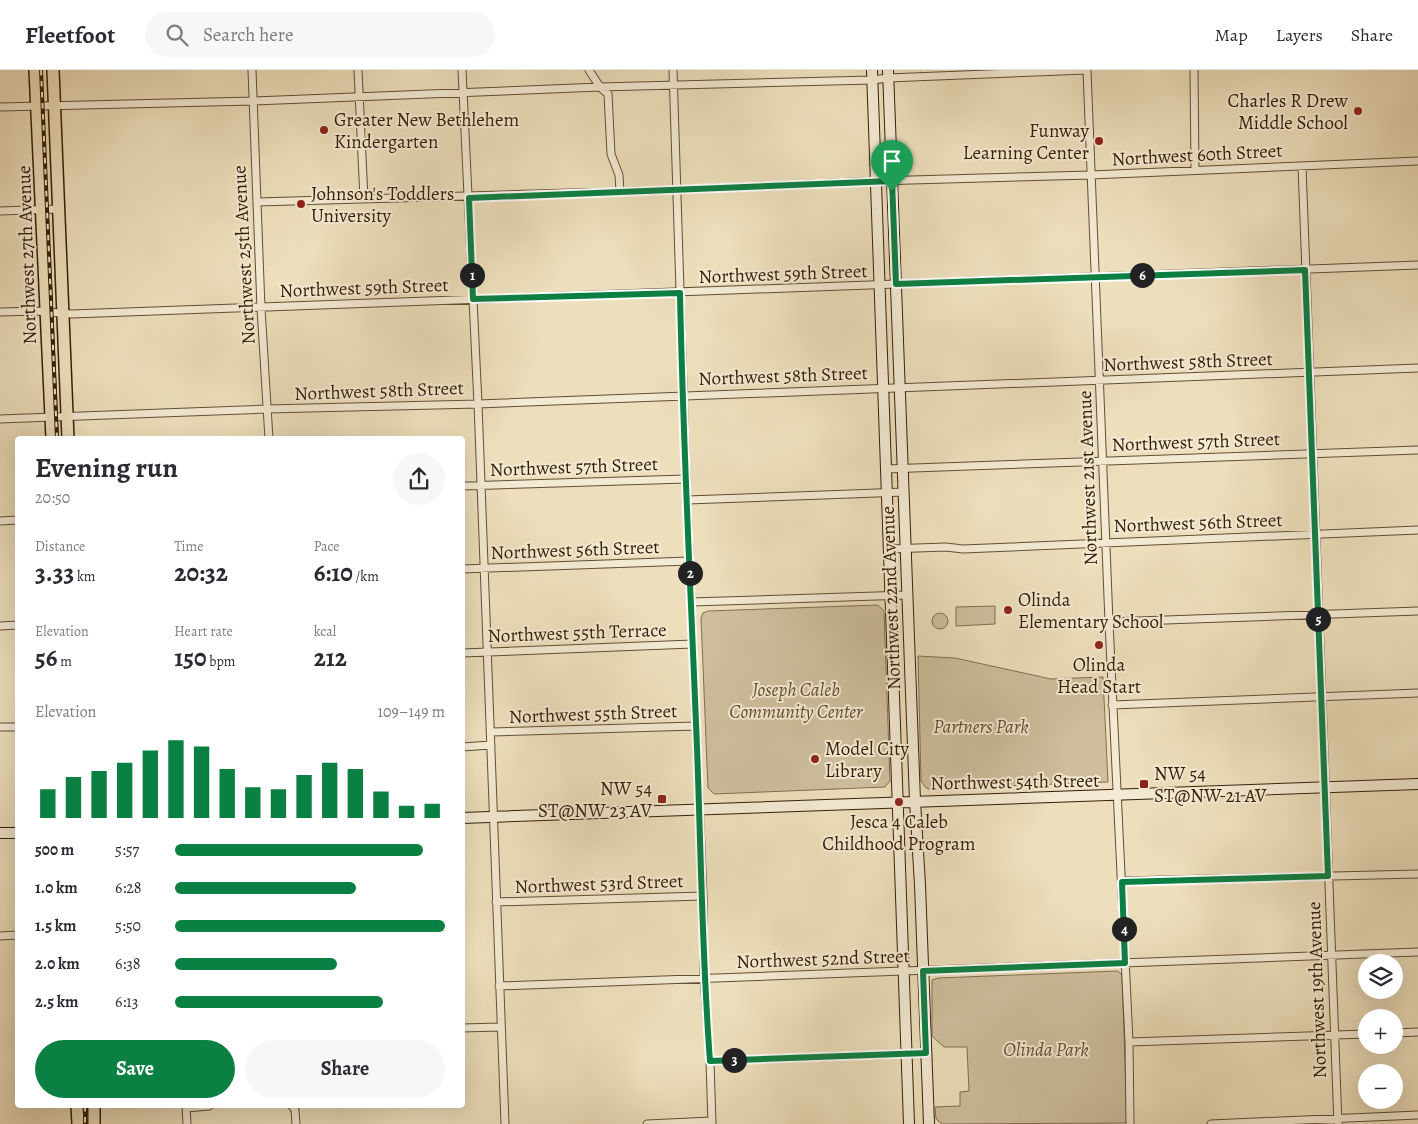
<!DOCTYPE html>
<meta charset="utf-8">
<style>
:root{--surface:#fff;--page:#f7f7f7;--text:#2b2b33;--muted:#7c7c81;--line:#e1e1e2;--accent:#0b8043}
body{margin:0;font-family:Alegreya,serif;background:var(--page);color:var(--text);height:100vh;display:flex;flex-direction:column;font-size:19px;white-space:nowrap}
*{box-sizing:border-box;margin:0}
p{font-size:16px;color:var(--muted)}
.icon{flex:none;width:28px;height:28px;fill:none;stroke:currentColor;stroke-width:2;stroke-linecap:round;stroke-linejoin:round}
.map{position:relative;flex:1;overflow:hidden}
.drawer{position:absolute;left:15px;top:366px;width:450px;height:672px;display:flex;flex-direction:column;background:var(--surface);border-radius:5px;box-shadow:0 5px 20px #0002}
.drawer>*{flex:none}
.tools{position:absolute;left:1358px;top:884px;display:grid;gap:10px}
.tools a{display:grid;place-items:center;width:45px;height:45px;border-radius:50%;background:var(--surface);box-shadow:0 5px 20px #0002;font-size:25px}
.pin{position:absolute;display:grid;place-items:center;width:42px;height:42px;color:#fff;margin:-51px -21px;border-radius:50% 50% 50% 0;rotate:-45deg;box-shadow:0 0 5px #0007}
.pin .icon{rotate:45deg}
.km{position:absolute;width:25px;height:25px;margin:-12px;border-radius:50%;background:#222;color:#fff;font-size:14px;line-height:25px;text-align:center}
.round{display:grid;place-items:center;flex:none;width:52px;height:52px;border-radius:26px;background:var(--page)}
.head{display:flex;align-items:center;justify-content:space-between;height:85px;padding:0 20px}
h1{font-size:28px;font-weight:700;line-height:38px}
.figures{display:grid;grid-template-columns:repeat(3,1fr);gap:8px;height:85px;padding:5px 20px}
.figures div{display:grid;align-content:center}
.figures b{font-size:25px;font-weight:700}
.figures small{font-size:14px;font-weight:400}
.figures p{font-size:14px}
.chart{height:140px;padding:10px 20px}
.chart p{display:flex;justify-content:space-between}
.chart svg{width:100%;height:90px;margin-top:5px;stroke:var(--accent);stroke-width:6}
.action{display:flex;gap:10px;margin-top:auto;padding:10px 20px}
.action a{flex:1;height:58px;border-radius:30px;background:var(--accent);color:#fff;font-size:20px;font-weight:700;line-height:58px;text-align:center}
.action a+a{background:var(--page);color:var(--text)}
ul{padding:0 20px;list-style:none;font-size:16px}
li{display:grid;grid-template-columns:80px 60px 1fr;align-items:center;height:38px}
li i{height:12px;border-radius:6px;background:var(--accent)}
header{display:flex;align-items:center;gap:30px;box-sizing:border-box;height:70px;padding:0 25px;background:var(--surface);border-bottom:1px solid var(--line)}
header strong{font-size:24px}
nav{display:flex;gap:28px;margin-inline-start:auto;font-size:18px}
.search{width:350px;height:45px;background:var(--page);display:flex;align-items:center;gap:12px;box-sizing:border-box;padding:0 18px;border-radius:28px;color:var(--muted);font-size:19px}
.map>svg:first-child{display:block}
.green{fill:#cebe9d;stroke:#826e52}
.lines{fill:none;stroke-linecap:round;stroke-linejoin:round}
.minor-casing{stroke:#634e34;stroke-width:9}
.secondary-casing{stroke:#351e07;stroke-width:12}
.primary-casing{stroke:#351e07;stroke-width:14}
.minor{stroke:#f3ead3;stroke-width:7}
.secondary{stroke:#f3ead3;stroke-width:10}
.primary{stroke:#eddfbc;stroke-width:11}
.rail-casing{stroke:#351e07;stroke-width:4}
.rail{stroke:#f3ead3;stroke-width:2;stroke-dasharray:5.5;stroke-linecap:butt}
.route-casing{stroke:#fff;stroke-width:10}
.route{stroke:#0b8043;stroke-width:6}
.poi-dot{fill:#8f2418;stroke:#f3ead3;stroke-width:2}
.labels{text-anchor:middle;stroke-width:4;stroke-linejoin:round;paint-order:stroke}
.poi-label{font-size:19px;fill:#351e07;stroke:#f3ead3;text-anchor:start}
.street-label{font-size:19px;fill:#351e07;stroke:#f3ead3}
.park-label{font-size:19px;font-style:italic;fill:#634e34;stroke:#f3ead3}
</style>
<header>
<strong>Fleetfoot</strong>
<div class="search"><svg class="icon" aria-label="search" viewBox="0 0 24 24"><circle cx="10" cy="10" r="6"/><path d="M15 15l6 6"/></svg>Search here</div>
<nav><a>Map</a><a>Layers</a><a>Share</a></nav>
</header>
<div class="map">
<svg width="1418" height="1054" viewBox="0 0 1418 1054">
<rect width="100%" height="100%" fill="#eddfbc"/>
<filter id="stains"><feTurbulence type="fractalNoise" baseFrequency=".004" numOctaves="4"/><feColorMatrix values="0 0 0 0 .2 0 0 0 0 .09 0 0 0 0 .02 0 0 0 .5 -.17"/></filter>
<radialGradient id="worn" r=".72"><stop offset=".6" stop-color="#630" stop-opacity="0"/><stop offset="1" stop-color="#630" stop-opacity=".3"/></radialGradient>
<path class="green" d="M878 535 884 541 890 711 885 717 714 724 708 718 701 548 703 543 708 541Z
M995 536V554L956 556V537Z
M932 551a8 8 0 1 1 16 0a8 8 0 1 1-16 0Z
M918 586 955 588 1051 609 1103 607 1108 712 929 719 926 718 921 711Z
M1118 901 1122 905 1127 1050 1125 1053 942 1054 936 1049 935 1037 960 1036V1022L969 1021 967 977H944L932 966V910L938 908Z"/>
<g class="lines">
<g class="minor-casing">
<path id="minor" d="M252 0 261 238 269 369
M358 0 364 129
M462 0 478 334 505 1054
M589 0 600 17 608 24 611 84 619 105 620 122
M673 0 686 409 703 826 704 907 710 991 712 1054
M1087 0 1109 552 1129 972 1130 1054
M1194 0 1195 100
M0 37 253 31 600 17 872 10 888 8 1087 0
M1302 96 1338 1054
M257 132 677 120 876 111 1091 105 1418 91
M0 141 59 139
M0 242 36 241 72 244 1418 195
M0 349 267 339 478 334 1418 298
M886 399 1418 380
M462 416 686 409
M687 430 904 422
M0 451 18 450
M889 479 946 477 963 479 1418 460
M462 499 689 491
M691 532 907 525
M1109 552 1418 541
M0 556 18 555
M462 583 693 574
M1112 635 1418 623
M0 657H18
M491 662 696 656
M462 677 491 675
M1122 811 1418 804
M496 832 703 826
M0 866 18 865
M499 916 1418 882
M462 958 500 957
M1394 963 1418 962
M1129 972 1366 964
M710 991 926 983
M186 1036 187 1054
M292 1036 295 1040 296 1054
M186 1038 209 1036
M647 1054 712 1051
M1211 1054 1418 1045"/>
</g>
<g class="secondary-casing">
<path id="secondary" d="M872 0 909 1054
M888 0 915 731 920 815 929 1054
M462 748 1418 714
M0 763H18"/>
</g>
<g class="primary-casing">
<path id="primary" d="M35 0 52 369
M53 0 68 369
M77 1036 78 1054
M94 1036V1054"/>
</g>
<use href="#minor" class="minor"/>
<use href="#secondary" class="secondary"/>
<use href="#primary" class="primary"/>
<g class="rail-casing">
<path id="rail" d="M41 0 57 369
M85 1036V1054"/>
</g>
<use href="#rail" class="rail"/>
</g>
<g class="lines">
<g class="route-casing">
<path id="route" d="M892 111 896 214 1305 200 1328 806 1122 812 1125 893 923 901 926 983 710 991C702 887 701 782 697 678 691 526 683 375 680 223L473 229 469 128Z"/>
</g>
<use href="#route" class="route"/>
</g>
<g class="poi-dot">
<circle cx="1358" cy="41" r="5"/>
<circle cx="324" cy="60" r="5"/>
<circle cx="1099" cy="71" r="5"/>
<circle cx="301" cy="134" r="5"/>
<circle cx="1008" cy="540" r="5"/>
<circle cx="1099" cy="575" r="5"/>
<circle cx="815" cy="689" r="5"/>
<rect x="1139" y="709" width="10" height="10" rx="2.5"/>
<rect x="657" y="724" width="10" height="10" rx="2.5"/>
<circle cx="899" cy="732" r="5"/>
</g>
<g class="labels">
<g class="poi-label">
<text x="1348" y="37" text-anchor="end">Charles R Drew<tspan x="1348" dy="22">Middle School</tspan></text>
<text x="334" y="56">Greater New Bethlehem<tspan x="334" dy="22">Kindergarten</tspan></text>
<text x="1089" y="67" text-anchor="end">Funway<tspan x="1089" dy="22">Learning Center</tspan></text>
<text x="311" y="130">Johnson's Toddlers<tspan x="311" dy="22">University</tspan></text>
<text x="1018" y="536">Olinda<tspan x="1018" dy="22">Elementary School</tspan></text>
<text x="1099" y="601" text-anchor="middle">Olinda<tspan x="1099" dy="22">Head Start</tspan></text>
<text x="825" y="685">Model City<tspan x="825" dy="22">Library</tspan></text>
<text x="1154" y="710">NW 54<tspan x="1154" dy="22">ST@NW 21 AV</tspan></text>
<text x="652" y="725" text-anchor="end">NW 54<tspan x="652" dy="22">ST@NW 23 AV</tspan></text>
<text x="899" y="758" text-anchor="middle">Jesca 4 Caleb<tspan x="899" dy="22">Childhood Program</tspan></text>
</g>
<g class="street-label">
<text transform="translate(1197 84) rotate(-3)" y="7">Northwest 60th Street</text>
<text transform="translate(26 185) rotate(-92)" y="7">Northwest 27th Avenue</text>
<text transform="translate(243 185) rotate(-93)" y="7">Northwest 25th Avenue</text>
<text transform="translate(783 203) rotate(-2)" y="7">Northwest 59th Street</text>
<text transform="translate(364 217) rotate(-2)" y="7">Northwest 59th Street</text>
<text transform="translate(1188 291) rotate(-2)" y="7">Northwest 58th Street</text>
<text transform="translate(783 305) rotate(-2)" y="7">Northwest 58th Street</text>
<text transform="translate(379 320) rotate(-2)" y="7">Northwest 58th Street</text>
<text transform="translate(1196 371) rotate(-2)" y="7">Northwest 57th Street</text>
<text transform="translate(574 396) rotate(-2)" y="7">Northwest 57th Street</text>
<text transform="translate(1087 408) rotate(-92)" y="7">Northwest 21st Avenue</text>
<text transform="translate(1198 452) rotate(-2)" y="7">Northwest 56th Street</text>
<text transform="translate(575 479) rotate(-2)" y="7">Northwest 56th Street</text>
<text transform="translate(890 528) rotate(-92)" y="7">Northwest 22nd Avenue</text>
<text transform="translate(577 562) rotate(-2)" y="7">Northwest 55th Terrace</text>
<text transform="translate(593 643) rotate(-2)" y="7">Northwest 55th Street</text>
<text transform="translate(1015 711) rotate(-1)" y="7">Northwest 54th Street</text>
<text transform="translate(599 813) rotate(-2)" y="7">Northwest 53rd Street</text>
<text transform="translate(823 888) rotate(-2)" y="7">Northwest 52nd Street</text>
<text transform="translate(1316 920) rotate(-92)" y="7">Northwest 19th Avenue</text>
</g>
<g class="park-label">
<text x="796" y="626">Joseph Caleb<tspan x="796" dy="22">Community Center</tspan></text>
<text x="981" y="663">Partners Park</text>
<text x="1046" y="986">Olinda Park</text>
</g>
</g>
<rect width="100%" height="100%" filter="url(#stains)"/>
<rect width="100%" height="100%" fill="url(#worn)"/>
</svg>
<div class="tools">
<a><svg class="icon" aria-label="layers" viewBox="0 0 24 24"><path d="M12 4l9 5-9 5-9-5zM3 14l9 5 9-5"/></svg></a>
<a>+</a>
<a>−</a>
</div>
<div class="pin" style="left:892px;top:121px;background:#1e9e55"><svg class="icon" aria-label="arrive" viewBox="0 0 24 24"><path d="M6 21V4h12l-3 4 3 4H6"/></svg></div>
<b class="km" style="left:472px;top:205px">1</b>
<b class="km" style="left:690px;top:503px">2</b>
<b class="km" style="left:734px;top:990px">3</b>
<b class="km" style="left:1124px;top:859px">4</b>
<b class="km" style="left:1318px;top:549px">5</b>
<b class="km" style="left:1142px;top:205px">6</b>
<section class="drawer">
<div class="head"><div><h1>Evening run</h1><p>20:50</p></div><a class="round"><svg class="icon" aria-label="share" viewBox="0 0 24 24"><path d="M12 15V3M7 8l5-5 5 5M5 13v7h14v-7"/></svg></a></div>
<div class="figures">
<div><p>Distance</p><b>3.33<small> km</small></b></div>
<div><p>Time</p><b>20:32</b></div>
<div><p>Pace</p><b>6:10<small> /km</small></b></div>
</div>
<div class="figures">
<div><p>Elevation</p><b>56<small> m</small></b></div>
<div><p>Heart rate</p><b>150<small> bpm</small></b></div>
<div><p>kcal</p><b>212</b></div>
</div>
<div class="chart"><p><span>Elevation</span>109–149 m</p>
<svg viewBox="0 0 160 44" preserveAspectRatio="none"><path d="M5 44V30M15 44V24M25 44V21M35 44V17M45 44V11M55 44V6M65 44V9M75 44V20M85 44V29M95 44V30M105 44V23M115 44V17M125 44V20M135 44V31M145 44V38M155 44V37"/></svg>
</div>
<ul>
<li><b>500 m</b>5:57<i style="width:92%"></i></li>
<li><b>1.0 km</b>6:28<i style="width:67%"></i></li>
<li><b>1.5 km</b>5:50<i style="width:100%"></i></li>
<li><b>2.0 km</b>6:38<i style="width:60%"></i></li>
<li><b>2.5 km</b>6:13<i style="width:77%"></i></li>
</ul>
<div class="action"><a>Save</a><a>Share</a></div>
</section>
</div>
